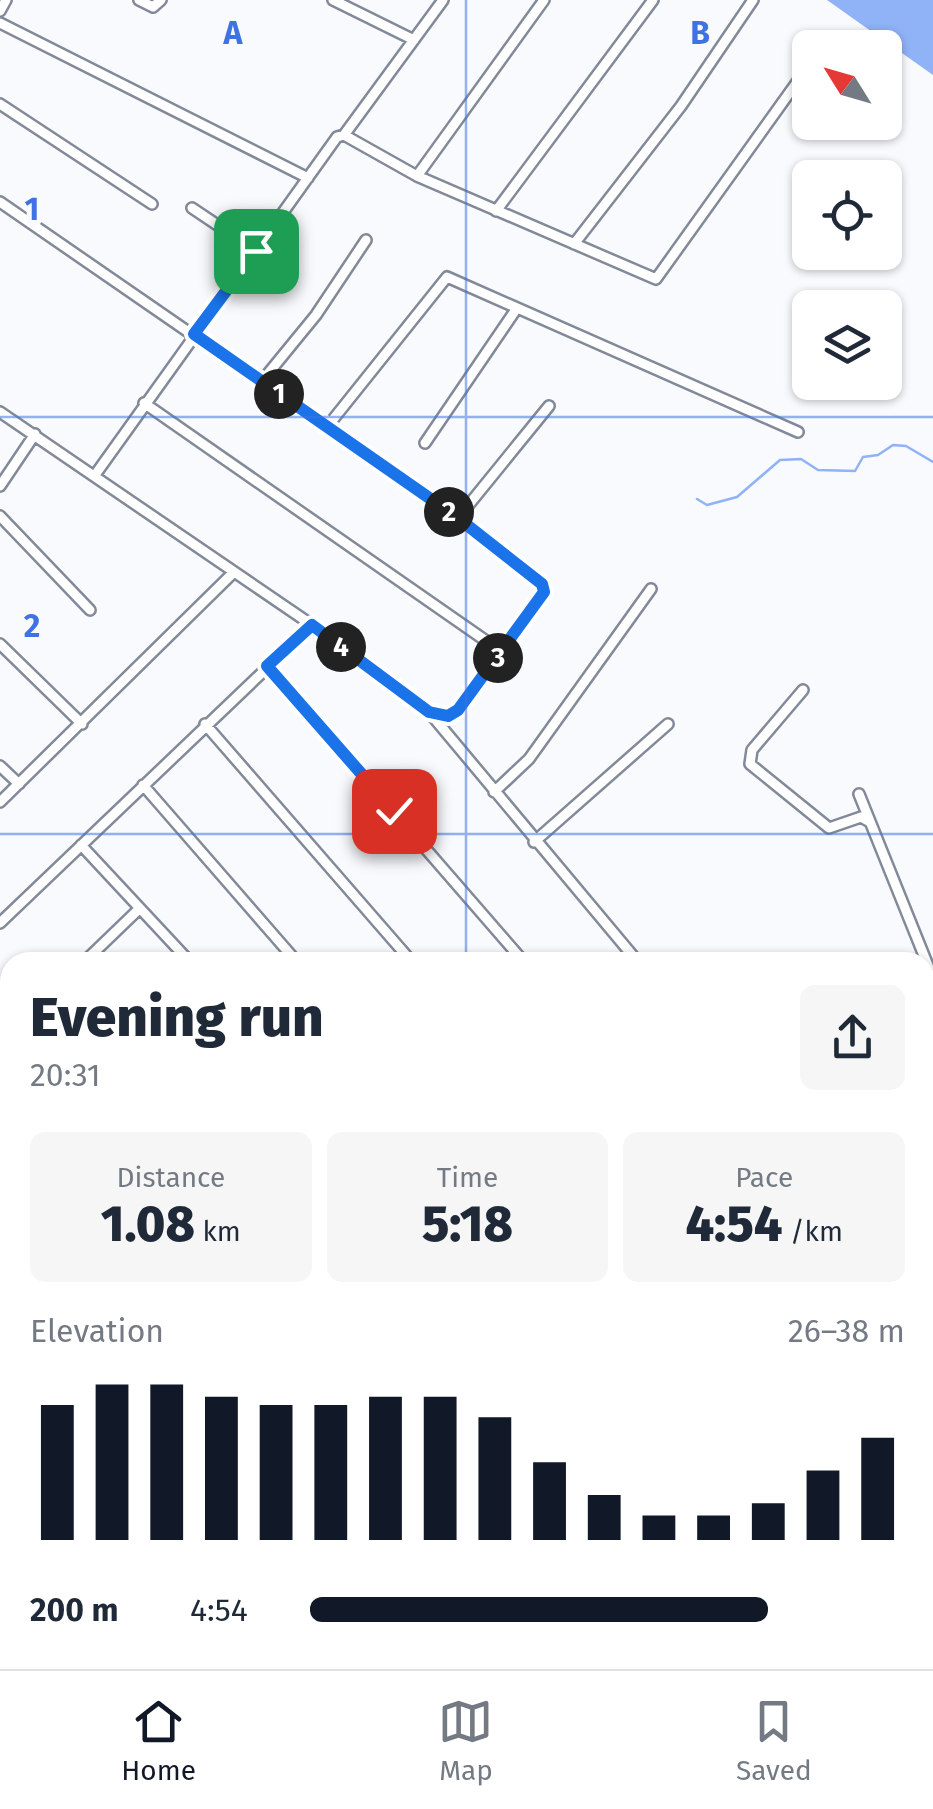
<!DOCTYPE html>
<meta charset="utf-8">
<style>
:root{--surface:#fff;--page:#f6f6f7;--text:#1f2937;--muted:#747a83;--line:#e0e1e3;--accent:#111827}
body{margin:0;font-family:"Fira Sans",sans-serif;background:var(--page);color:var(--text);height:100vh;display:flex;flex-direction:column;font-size:38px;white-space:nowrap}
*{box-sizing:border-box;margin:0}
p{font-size:32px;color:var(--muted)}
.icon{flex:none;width:55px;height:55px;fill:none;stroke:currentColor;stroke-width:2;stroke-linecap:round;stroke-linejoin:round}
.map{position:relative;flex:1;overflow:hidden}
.drawer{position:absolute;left:0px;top:952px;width:935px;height:718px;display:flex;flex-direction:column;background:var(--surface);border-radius:30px 30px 0 0;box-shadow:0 2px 8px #0004}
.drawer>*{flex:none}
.needle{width:65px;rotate:307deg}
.tools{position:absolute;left:792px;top:30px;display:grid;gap:20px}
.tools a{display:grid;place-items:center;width:110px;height:110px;border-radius:15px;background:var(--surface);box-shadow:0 2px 8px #0004;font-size:50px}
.pin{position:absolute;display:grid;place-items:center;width:85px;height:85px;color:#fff;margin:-42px;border-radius:20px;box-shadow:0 5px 15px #0006}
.km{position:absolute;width:50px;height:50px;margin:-25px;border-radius:50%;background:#222;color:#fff;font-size:28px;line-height:50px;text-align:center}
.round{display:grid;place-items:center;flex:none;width:105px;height:105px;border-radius:15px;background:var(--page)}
.overview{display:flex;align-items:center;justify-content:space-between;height:170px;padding:0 30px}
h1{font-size:55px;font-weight:800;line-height:75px}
.stats{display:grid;grid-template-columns:repeat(3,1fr);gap:15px;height:170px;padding:10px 30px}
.stats div{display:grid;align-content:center;border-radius:15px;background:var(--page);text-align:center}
.stats b{font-size:50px;font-weight:800}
.stats small{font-size:28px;font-weight:400}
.stats p{font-size:28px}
.chart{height:280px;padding:20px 30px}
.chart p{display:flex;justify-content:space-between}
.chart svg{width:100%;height:180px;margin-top:10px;stroke:var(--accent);stroke-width:6}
ul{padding:0 30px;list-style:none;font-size:32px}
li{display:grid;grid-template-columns:160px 120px 1fr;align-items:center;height:75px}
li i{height:25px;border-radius:12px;background:var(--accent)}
.menu{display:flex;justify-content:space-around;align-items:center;height:140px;border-top:2px solid var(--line);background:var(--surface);font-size:28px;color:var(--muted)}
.menu a{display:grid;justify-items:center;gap:5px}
.menu .on{color:var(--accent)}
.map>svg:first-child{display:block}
.water{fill:#90b2f6}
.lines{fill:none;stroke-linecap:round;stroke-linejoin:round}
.stream{stroke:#90b2f6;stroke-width:2.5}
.street-casing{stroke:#828a9a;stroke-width:14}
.street{stroke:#fff;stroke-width:9}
.route-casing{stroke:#fff;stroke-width:20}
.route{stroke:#1a73e8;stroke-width:12}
.grid{fill:none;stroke:#3f73e3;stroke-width:2.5;stroke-opacity:0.55}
.grid-label{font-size:32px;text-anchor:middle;font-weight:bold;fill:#3f73e3;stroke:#f8fafd;stroke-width:10;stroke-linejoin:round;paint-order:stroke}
</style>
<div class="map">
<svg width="933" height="1669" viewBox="0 0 933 1669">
<rect width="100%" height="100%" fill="#f8fafd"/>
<path class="water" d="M827 0H933V75Z"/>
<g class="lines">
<path class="stream" d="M697 499 707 505 737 497 780 460 801 459 818 470 855 471 863 457 878 455 893 445 906 446 933 462"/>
<g class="street-casing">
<path id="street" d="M139 0 153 7 161 0
M333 0 414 40
M0 11 6 0
M0 23 308 178
M822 48 827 41
M0 104 152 204
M344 135 443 0
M417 176 544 0
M0 202 458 518 542 584 544 592 502 652
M192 208 256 251
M496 211 653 0
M574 244 681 106 753 0
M262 381 316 315 366 240
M0 412 312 625 429 712 448 717 457 711 502 652 144 403
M327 427 447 277 798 432
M425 443 517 308
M95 475 337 137 344 135 417 176 656 279 810 64
M0 486 35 434
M0 516 90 610
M458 518 549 406
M0 644 82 724
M267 666 524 962
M803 690 752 750 750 764 829 828 861 817 870 822
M429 712 638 962
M205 724 412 962
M0 766 19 784
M143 785 297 962
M494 792 529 759 651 589
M859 794 933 978
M0 802 234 572
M534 842 668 724
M81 845 190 962
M0 923 312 625
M84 962 138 910
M0 1043 10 1034
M925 1048 933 1046
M925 1147 933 1146
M0 1170 10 1160
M0 1291 10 1281
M0 1315 10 1326
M0 1440 10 1450
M129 1669 138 1660"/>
</g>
<use href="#street" class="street"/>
</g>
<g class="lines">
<g class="route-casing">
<path id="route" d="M256 251 194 334 458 518 542 584 544 592 458 710 448 716 429 712 312 625 267 666 394 811"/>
</g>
<use href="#route" class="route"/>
</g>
<path class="grid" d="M466 0V962M0 417H933M0 834H933M0 1252H10M925 1252H933M466 1660V1669"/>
<g class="grid-label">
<text x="233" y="44">A</text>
<text x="700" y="44">B</text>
<text x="32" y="220">1</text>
<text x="32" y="637">2</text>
</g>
</svg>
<div class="tools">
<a><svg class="needle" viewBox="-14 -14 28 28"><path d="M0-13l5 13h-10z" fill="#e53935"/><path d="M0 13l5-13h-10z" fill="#747a83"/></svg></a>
<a><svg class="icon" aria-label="locate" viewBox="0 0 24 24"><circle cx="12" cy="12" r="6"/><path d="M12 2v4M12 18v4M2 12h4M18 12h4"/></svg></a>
<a><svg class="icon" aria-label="layers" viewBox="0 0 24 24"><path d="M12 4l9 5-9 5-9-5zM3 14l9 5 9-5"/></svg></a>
</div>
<div class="pin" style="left:256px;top:251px;background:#1e9e55"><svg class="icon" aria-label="arrive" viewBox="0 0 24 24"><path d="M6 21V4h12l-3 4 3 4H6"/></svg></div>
<div class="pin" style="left:394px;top:811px;background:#d93025"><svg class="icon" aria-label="check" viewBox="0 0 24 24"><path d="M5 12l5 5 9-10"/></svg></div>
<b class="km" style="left:279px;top:394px">1</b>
<b class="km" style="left:449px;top:512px">2</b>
<b class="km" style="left:498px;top:658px">3</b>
<b class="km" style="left:341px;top:647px">4</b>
<section class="drawer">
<div class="overview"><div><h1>Evening run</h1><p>20:31</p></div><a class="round"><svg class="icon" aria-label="share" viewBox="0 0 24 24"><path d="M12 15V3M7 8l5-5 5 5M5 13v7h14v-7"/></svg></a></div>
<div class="stats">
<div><p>Distance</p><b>1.08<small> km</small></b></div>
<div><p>Time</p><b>5:18</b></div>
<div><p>Pace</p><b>4:54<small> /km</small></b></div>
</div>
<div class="chart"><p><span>Elevation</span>26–38 m</p>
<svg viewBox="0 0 160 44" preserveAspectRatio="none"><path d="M5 44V11M15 44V6M25 44V6M35 44V9M45 44V11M55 44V11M65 44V9M75 44V9M85 44V14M95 44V25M105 44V33M115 44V38M125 44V38M135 44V35M145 44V27M155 44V19"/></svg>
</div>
<ul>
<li><b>200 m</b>4:54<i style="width:77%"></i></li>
</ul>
</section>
</div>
<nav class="menu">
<a class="on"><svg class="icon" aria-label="home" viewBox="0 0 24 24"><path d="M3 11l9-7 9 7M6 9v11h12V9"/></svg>Home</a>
<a><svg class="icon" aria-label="map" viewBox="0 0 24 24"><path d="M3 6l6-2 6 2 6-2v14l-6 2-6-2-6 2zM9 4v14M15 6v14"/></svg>Map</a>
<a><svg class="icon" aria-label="saved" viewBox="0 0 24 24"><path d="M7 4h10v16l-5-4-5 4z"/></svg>Saved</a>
</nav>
